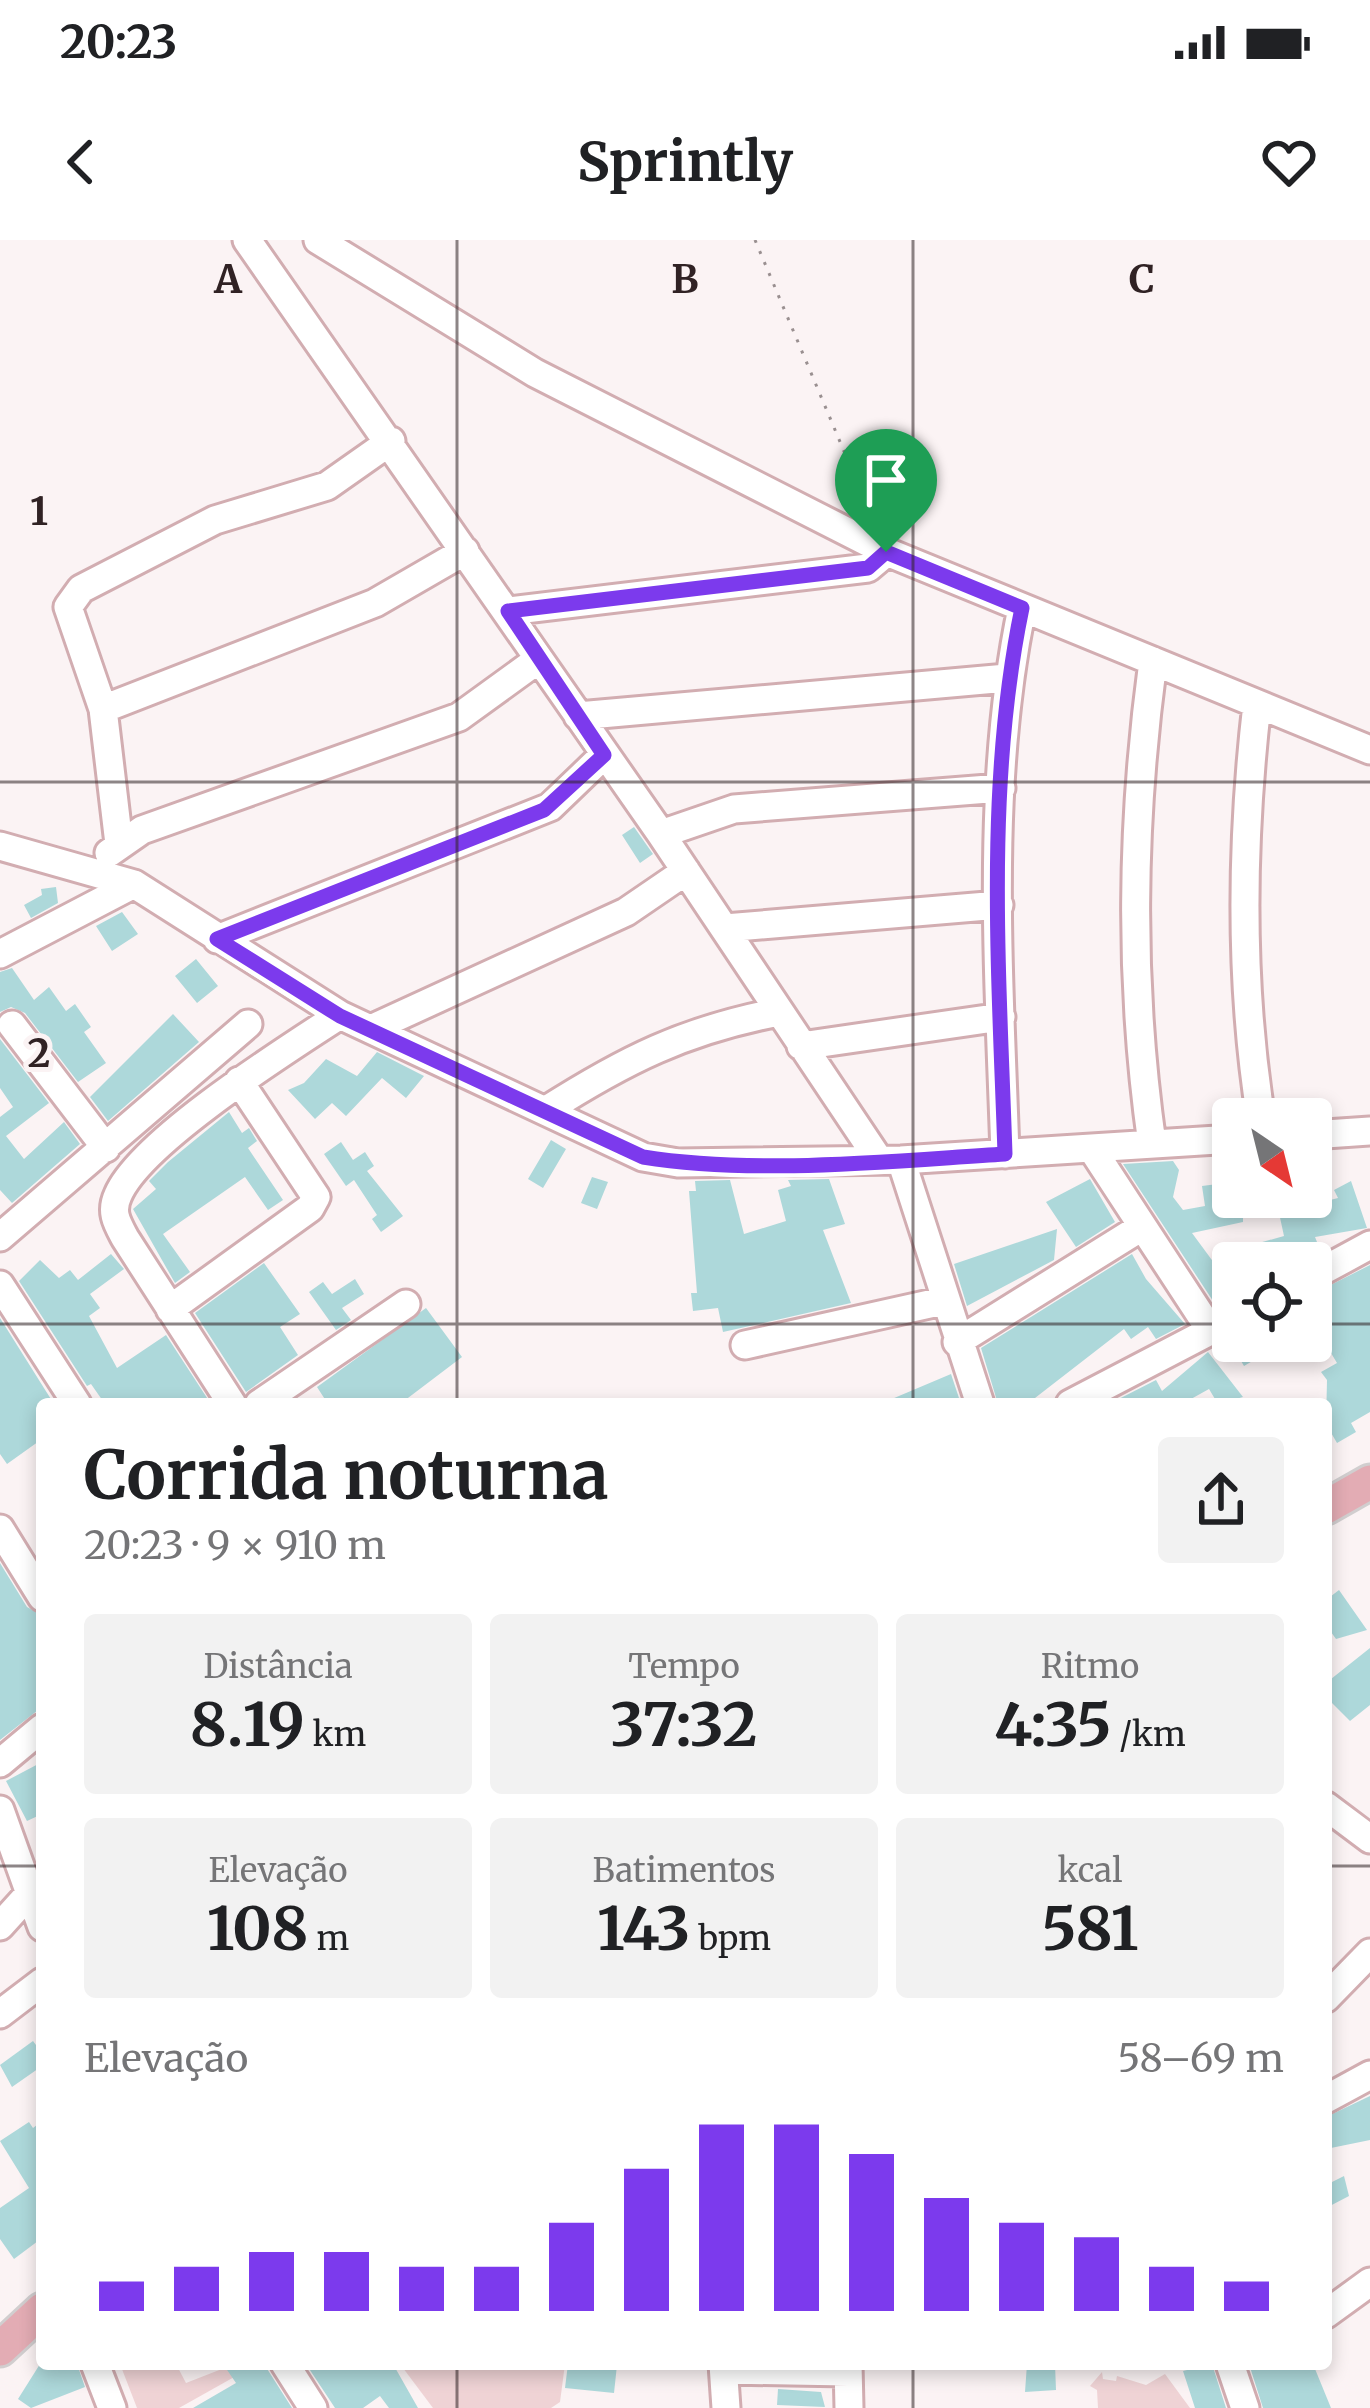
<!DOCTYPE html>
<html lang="pt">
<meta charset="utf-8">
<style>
:root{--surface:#fff;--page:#f2f2f2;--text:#202124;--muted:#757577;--accent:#7c3aed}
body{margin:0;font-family:Merriweather,serif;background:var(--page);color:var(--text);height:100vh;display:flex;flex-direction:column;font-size:45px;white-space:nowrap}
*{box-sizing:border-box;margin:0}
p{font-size:39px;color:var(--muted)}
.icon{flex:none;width:66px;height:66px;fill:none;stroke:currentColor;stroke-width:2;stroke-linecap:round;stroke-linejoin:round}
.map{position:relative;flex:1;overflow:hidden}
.panel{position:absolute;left:36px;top:1158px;width:1296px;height:972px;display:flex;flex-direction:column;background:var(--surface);border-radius:12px;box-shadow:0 6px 18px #0003}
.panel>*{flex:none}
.needle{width:78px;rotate:145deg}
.tools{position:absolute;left:1212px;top:858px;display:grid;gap:24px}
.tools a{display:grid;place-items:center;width:120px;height:120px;border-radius:12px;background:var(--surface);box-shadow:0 6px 18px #0003;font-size:60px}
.pin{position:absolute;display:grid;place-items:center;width:102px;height:102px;color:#fff;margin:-123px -51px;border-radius:50% 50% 50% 0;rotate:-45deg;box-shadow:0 0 12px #0007}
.pin .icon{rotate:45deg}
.round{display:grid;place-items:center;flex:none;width:126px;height:126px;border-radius:12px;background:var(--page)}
.overview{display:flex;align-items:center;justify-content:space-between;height:204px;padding:0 48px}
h1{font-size:66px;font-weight:700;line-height:90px}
.stats{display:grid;grid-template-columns:repeat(3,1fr);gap:18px;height:204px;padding:12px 48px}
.stats div{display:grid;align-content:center;border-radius:12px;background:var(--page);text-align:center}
.stats b{font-size:60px;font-weight:700}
.stats small{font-size:33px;font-weight:400}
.stats p{font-size:33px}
.chart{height:336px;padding:24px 48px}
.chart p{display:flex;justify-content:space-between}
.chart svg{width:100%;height:216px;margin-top:12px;stroke:var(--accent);stroke-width:6}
.status{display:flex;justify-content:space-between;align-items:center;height:84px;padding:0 60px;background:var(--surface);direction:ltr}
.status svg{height:33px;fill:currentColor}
header{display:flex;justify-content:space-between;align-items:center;height:156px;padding:0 48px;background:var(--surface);font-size:54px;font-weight:700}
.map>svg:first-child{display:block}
.green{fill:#efd3d5}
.building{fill:#add8da}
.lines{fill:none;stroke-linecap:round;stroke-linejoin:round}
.minor-casing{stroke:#d2adb1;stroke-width:33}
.major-casing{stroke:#d1cecf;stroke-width:39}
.path{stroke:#998f90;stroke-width:3;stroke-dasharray:3 9;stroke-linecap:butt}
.minor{stroke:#fff;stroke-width:27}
.major{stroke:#e3acb4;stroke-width:33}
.route-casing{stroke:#fff;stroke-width:24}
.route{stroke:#7c3aed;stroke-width:15}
.grid{fill:none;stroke:#302224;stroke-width:3;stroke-opacity:0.55}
.grid-label{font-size:39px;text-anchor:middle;font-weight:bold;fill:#302224;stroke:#fbf3f4;stroke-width:10;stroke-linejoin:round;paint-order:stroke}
</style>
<div class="status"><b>20:23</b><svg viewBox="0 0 49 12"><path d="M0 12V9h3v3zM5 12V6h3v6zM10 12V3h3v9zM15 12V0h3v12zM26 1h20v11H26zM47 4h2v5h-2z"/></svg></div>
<header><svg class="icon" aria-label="back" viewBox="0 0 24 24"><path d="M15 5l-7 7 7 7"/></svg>Sprintly<svg class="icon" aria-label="heart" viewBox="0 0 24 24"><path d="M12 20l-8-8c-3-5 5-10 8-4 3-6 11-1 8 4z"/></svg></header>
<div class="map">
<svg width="1370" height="2168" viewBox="0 0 1370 2168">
<rect width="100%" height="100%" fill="#fbf3f4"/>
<path class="green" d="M120 2124H176L186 2143 232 2125 236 2136 179 2168H137Z
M400 2124H565L560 2162 551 2168H433Z
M1102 2132 1103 2139 1116 2141 1117 2136 1146 2145 1165 2134 1190 2168H1098L1097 2150 1090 2146Z"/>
<path class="building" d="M634 587 653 614 640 623 622 595Z
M56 647 58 663 31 678 24 665 42 655 41 649Z
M122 672 138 694 112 711 96 686Z
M196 719 218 746 197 763 175 736Z
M12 728 34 760 49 747 66 771 75 764 91 787 84 792 106 823 78 842 25 773 11 767 0 772V732Z
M173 774 199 802 108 881 90 857Z
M0 799 49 863 6 896 24 919 64 882 80 904 12 963 0 950V877L13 867 0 848Z
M377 812 424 836 406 858 382 838 346 876 332 863 315 879 288 850 304 843 326 819 357 836Z
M229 872 242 893 249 888 257 901 248 908 283 960 268 970 245 937 163 994 190 1032 175 1043 133 969 156 949 149 941 168 922Z
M551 900 566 909 543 948 528 939Z
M341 902 353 920 365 912 374 926 367 931 403 976 381 992 372 979 377 975 354 940 346 946 324 914Z
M1173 921 1179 930 1173 957 1183 970 1205 966 1202 946 1233 942V957H1272L1243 970V982L1192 993 1220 1031 1233 1026V1061L1217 1067 1123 924Z
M592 937 608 942 597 969 581 963Z
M829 939 845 984 823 990 851 1063 723 1092 718 1068 693 1071 691 1053H697L689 951H696L695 941 730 940 744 994 786 981 778 950 791 946 788 940Z
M1090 939 1115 982 1076 1007 1046 962Z
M1351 941 1367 988 1315 997 1317 1002 1283 1014 1285 1023H1249L1241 1008 1284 996 1279 973 1338 958 1334 950Z
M1057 989 1054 1020 967 1066 954 1024Z
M111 1014 124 1029 90 1054 100 1068 89 1076 117 1128 166 1095 211 1164H105L91 1144 87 1146 19 1041 40 1020 59 1038 70 1030 78 1040Z
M1132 1014 1146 1039 1185 1084 1156 1099 1148 1087 1131 1099 1124 1089 1035 1158 1023 1164H998L981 1108Z
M264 1023 300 1074 280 1087 298 1115 246 1152 195 1073Z
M1370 1025V1172L1351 1183 1356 1192 1337 1203 1326 1184 1327 1140 1321 1132 1337 1123 1322 1098 1284 1120 1276 1107 1244 1126 1229 1101H1311V1055Z
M355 1039 364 1054 342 1068 351 1080 336 1090 309 1052 323 1042 332 1054Z
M426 1068 462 1117 400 1164H328L317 1147Z
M0 1078 54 1164H42V1199L7 1224 0 1214Z
M1208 1112 1243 1157 1218 1164 1209 1149 1182 1164H1109L1156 1140 1162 1151Z
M951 1134 961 1164H880Z
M0 1323 27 1367 42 1375V1467L0 1500Z
M1339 1350 1367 1390 1336 1399 1326 1385V1360Z
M1370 1408V1465L1350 1481 1326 1457V1443Z
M42 1522V1574L27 1581 6 1541Z
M33 1801 42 1813V1826L12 1847 0 1825Z
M1370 1856V1900L1326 1909V1877Z
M42 1881V1998L14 2019 0 1999V1968L29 1948 0 1901 29 1882 33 1888Z
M1344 1936 1349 1956 1326 1968V1945Z
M40 2124H77L85 2147 31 2168 18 2159Z
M223 2124H264L292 2168H193L236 2143Z
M306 2124H393L418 2168H389L380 2156 363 2168H335Z
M568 2124 617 2125 614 2153 565 2148Z
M1027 2124H1055L1056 2150 1025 2152Z
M1212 2124 1226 2168H1195L1183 2131Z
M1249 2124H1313L1331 2168H1263Z
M778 2149 821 2152 825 2167 777 2165Z"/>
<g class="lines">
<g class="minor-casing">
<path id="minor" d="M247 0 661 594 879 920
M318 0 535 133 887 312 1370 510
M508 371 868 328 887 312
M1257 464C1241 603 1239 740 1261 879
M103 469 375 363 465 311
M578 476 1007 438
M661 594 734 569 1001 548
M119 604 103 469 68 367 81 349 215 280 327 246 391 201
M0 606 134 644 340 775 643 917 678 923 901 920 1233 899
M109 613 142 590 459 477 539 419
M725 688 999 665
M217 699 550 567 604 515
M0 714 134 644
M12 785 106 908
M373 788 626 672 686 631
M801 806 1001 777
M545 871C625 820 685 790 779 772
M1311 895 1370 891
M1152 904C1129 741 1131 585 1153 421
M1092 909 1211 1091
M1005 914C999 733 985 545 1022 368
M901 920 980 1164
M0 997 248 784
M1311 1037 1370 1005
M0 1045 77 1164
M170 1069 310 968 316 957 239 841
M957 1102 1140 988
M745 1105 943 1061
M232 1164 125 998C117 983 110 972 118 955 141 901 288 809 340 775
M259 1164 406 1064
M1070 1164 1233 1079
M0 1289 42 1357
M0 1523 42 1488
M1326 1566 1370 1599
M0 1570 42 1687
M0 1686 29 1654
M1326 1758 1370 1713
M0 1774 42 1742
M1326 1859 1370 1835
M1326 2074 1370 2042
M95 2124 112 2168
M285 2124 313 2168
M723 2124 726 2168
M848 2124 849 2168
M1230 2124 1245 2168
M724 2130 848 2132"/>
</g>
<g class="major-casing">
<path id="major" d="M1326 1267 1370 1242
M0 2109 42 2070"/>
</g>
<path class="path" d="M755 0 873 280"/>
<use href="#minor" class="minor"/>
<use href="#major" class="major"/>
</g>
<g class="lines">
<g class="route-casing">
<path id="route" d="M886 312 1022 368C985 546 999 733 1005 914 890 921 756 935 643 917L340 776 217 699 544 570 604 515 508 371 868 328Z"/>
</g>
<use href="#route" class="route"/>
</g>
<path class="grid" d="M457 0V1164M913 0V1164M0 542H1370M0 1084H1233M1311 1084H1370M0 1626H42M1326 1626H1370M457 2124V2168M913 2124V2168"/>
<g class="grid-label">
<text x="228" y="53">A</text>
<text x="685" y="53">B</text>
<text x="1142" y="53">C</text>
<text x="39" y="285">1</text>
<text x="39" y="827">2</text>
</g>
</svg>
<div class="tools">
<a><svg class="needle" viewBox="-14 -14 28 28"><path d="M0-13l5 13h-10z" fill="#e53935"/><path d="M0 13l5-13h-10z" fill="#757577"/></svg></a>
<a><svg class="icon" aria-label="locate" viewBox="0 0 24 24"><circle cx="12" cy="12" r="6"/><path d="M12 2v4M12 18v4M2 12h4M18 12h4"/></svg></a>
</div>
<div class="pin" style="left:886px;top:312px;background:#1e9e55"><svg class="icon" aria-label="arrive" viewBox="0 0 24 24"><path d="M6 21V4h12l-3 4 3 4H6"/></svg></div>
<section class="panel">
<div class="overview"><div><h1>Corrida noturna</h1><p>20:23 · 9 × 910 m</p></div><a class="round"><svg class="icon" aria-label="share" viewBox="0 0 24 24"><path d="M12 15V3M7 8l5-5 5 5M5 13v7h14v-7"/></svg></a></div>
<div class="stats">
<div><p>Distância</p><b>8.19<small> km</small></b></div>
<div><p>Tempo</p><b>37:32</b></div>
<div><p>Ritmo</p><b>4:35<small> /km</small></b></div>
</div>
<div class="stats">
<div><p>Elevação</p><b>108<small> m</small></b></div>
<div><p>Batimentos</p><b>143<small> bpm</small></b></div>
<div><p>kcal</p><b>581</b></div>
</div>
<div class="chart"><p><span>Elevação</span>58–69 m</p>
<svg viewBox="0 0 160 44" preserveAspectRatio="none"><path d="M5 44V38M15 44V35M25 44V32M35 44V32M45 44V35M55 44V35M65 44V26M75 44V15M85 44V6M95 44V6M105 44V12M115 44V21M125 44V26M135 44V29M145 44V35M155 44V38"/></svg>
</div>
</section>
</div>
